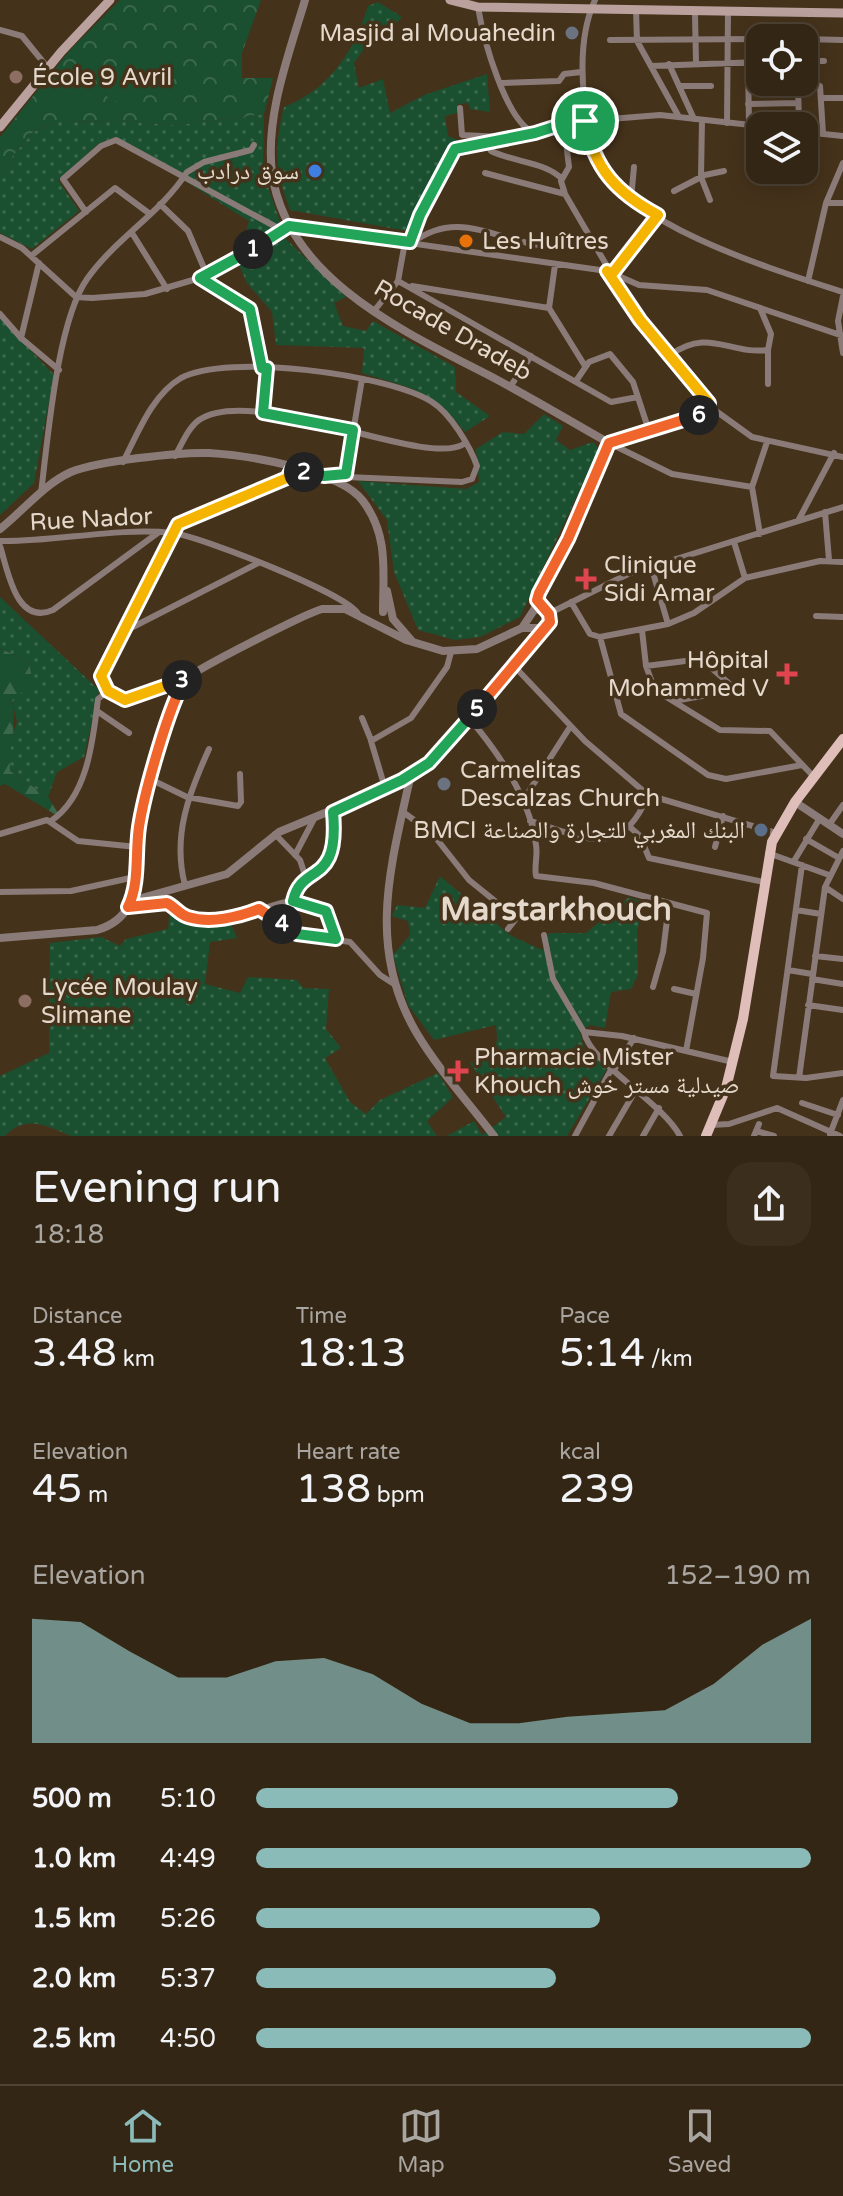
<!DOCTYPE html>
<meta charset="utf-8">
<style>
:root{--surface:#342614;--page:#3c2e1d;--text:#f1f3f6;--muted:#a9a5a0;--line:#4e4334;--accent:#8bbbb9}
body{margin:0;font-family:"Varela Round","Noto Naskh Arabic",sans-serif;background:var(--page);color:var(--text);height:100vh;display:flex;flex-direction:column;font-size:30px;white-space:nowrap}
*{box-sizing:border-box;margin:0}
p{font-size:26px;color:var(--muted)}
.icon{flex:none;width:44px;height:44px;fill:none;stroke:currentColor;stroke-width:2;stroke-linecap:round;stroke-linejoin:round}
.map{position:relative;height:1136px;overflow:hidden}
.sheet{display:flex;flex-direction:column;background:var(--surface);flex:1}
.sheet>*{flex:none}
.tools{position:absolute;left:746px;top:24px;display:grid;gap:16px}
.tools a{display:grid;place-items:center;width:72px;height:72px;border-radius:16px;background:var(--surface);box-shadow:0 4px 20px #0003,0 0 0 2px var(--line);font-size:40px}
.pin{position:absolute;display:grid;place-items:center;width:68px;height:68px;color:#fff;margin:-34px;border:4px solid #fff;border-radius:50%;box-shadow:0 2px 8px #0007}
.km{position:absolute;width:40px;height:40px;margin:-20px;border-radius:50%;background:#222;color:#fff;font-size:22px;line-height:40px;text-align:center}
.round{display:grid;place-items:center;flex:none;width:84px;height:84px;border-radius:24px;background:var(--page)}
.head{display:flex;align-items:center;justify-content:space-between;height:136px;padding:0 32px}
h1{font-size:44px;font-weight:600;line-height:60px}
.stats{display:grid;grid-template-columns:repeat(3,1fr);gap:12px;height:136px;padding:8px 32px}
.stats div{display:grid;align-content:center}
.stats b{font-size:40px;font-weight:600}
.stats small{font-size:22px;font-weight:400}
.stats p{font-size:22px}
.chart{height:224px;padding:16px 32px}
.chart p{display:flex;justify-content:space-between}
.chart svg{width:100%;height:144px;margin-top:8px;fill:var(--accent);opacity:.7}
ul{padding:0 32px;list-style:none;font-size:26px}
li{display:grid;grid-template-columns:128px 96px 1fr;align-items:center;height:60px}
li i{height:20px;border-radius:10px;background:var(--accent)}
.tabs{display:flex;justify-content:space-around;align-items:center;height:112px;border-top:2px solid var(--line);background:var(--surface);font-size:22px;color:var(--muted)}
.tabs a{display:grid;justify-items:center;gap:4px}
.tabs .active{color:var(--accent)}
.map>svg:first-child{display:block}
.grass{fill:url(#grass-dots)}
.forest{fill:url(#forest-firs)}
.park{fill:url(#park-crowns)}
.pitch{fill:#1a4f2f}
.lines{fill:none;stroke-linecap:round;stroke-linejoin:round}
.minor{stroke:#8b7b78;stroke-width:6}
.tertiary{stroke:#8b7b78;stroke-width:8}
.secondary{stroke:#baa19d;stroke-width:9}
.primary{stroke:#dfbeba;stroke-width:10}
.split-1-casing{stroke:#fff;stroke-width:16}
.split-2-casing{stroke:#fff;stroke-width:16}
.split-3-casing{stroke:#fff;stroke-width:16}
.split-4-casing{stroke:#fff;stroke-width:16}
.split-5-casing{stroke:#fff;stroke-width:16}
.split-6-casing{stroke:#fff;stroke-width:16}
.split-7-casing{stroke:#fff;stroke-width:16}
.split-1{stroke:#22a559;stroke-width:10}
.split-2{stroke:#22a559;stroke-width:10}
.split-3{stroke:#f5b400;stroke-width:10}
.split-4{stroke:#f0652b;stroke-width:10}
.split-5{stroke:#22a559;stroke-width:10}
.split-6{stroke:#f0652b;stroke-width:10}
.split-7{stroke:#f5b400;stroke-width:10}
.worship-dot{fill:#6b7280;stroke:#45321b;stroke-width:3}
.education-dot{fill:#8d6e63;stroke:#45321b;stroke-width:3}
.shop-dot{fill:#3f7fe0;stroke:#45321b;stroke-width:3}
.food-dot{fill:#e8710a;stroke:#45321b;stroke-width:3}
.health-dot{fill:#e0444e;stroke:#45321b;stroke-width:3}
.service-dot{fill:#5c6f8a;stroke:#45321b;stroke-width:3}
.labels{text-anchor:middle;stroke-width:7;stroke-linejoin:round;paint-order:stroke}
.poi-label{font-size:24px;fill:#e5d9cc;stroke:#45321b;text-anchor:start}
.street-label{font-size:24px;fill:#e5d9cc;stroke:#45321b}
.district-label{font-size:32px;font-weight:bold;fill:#e5d9cc;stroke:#45321b}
</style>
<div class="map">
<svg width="843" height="1136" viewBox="0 0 843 1136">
<defs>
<pattern id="grass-dots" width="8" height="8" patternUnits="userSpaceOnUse" patternTransform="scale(2)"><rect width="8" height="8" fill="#1a4f2f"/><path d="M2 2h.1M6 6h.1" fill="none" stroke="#3b684c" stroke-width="1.8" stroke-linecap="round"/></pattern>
<pattern id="forest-firs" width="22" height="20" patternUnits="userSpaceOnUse" patternTransform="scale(2)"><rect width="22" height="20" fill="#1a4f2f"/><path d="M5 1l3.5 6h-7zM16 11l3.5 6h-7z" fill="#3b684c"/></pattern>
<pattern id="park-crowns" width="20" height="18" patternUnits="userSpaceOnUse" patternTransform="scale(2)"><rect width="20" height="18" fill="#1a4f2f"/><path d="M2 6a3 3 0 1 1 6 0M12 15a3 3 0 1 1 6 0" fill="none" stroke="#3b684c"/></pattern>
</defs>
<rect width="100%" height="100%" fill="#45321b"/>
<path class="grass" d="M378 2 402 17 387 32 373 36 354 63 359 88 383 79 390 113 424 95 487 74 490 112 470 109 468 103 458 104 457 113 445 116 448 136 460 141 407 231 290 210C275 171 274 148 284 107 330 89 354 51 368 6Z
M264 114 263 172 280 222 268 235 252 241 246 232 249 221 115 137 98 144 58 180 79 211 32 249 0 233V171L33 132 54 122 122 121 177 125Z
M285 238 346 297 334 303 343 326 366 331 373 321 455 367 456 392 490 416 465 432C432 389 412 389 362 373L364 348 276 345 272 312 247 283 239 265Z
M0 318 54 375 34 483 0 515Z
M544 414 563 426 556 440 570 450 593 442 599 449 520 617 480 637 455 640 418 630 394 572 387 520 358 481 466 489 479 482 476 449 503 432 524 434Z
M0 597 99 690 84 757 57 772 48 797 10 771 8 746 17 722 12 700 29 663 0 648Z
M440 876 510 935 542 950 549 933H586L629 897 644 902 637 932 638 975 631 989 611 992 605 1028 590 1025 580 1032 584 1049 608 1067 567 1136H447L474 1121 482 1135 506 1117 470 1063 492 1057 497 1040 496 1025 434 1040 408 1005 393 955 410 935 408 921 392 916 397 905 425 908Z
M170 910 187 922H230L237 938 210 942 205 984 240 993 248 977 297 980 303 988 329 989 326 1029 341 1048 325 1058 350 1102 366 1114 380 1100 438 1073 453 1097 427 1121 437 1136H71C47 1126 26 1114 5 1136H0V1076L49 1053 50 943 101 937 120 946 126 939 168 929Z"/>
<path class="forest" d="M0 648 29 663 33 683 12 700C18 725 8 745 10 771L48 797 61 818 5 784 0 786Z"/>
<path class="park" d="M120 0H261L242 53V78H273L264 114 177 125 122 121 54 122 33 132 0 171V137L70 50Z"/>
<path class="pitch" d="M152 49 166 77 111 104 97 76Z
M91 78 96 97 61 106 56 87Z"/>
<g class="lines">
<path class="minor" d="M595 0C582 28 581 66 584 97 586 119 586 142 597 162 633 228 775 270 843 292
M478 7C483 38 506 123 535 133L585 117
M636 9 637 41 679 117
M695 14 696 62
M0 30 22 36 48 68
M804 39 843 40
M610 40 760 39
M804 61H824
M748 62 749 125
M669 64 694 119
M651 66 760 62
M798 82 799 126
M804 82 820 86 823 134
M502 83 559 81 564 74 581 72
M748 83 799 82
M679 86H711
M821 98H843
M748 104 798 103
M585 106 611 116
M460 108 462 135 502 137
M702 120 701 177 710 200
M585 121 660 115 760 126
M727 123 728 11
M564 125 569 167 561 181 565 194 632 309 716 411 752 437 843 457
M804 132 843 136
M486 143 491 151C513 162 546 162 562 179
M485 173 565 194
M674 191 705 175 724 171
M631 199 634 167
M826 203H843
M160 204 188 231 207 275
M86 212 63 179 101 146 116 140 278 228
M132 233 167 289
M0 237 22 248 76 297 92 298 145 294 200 278 289 226 607 271 639 285 707 290 843 336
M410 242 420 215 455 149 532 134
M412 243C457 209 493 239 539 245 557 248 573 242 589 237
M31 256 115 188 150 214
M555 265 549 308 585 366
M612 274 658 215
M200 278 250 309 262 368
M398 281 611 402 638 397
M808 281 826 203 843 163
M412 286 549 308
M843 296 838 321 843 353
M374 311 398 281 405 242
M0 314 21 338 59 370
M21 338 39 263
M768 350V384
M670 355C710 327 728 355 768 350L771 334 760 308
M576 381 589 362 610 354 633 382 649 431
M510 387 531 356
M263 413 267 368
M609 443 672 474 752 487
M609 443 693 417 709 403
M175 456C182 444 188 428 199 420 253 383 424 469 464 444
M123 462C138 433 152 395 181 378 227 353 388 374 432 402 450 413 470 446 477 466L472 479 462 482 324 476
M346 474 362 379
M41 493C48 438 57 322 87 279 115 239 161 213 187 172L204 162 251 150 254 145
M825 512 829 560
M798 521 834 453
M760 534 752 487 767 442
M0 541C57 542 116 527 173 533 199 536 348 594 358 614
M734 542 745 578
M0 546C8 571 16 626 53 610L159 532
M651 566 668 624
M571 602 590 634 600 637 668 624 694 613 745 578 820 561 843 562
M548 611 556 610 628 574 843 507
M816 616 843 617
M127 630 258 563
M642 630 646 666 655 690 720 730 770 731 815 778
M600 637 621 714 708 775 726 779 802 765
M514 666 585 741 648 795 776 833
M646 666 701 659 732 686 729 691 674 701
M186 678 125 700 108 691 101 675 178 524 287 478 292 469
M97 711 129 733
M362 718 371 740
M469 718C498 752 530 799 536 845 538 855 534 866 536 876L594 883 707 913 703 958 686 1051
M150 779 187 797 238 806 241 802 240 774
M385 788 371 741 411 718 447 667 451 652
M522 802 570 727
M403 812 432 833 469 880 516 918
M51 821C88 796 93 740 98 699L108 691
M530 821C584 837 621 862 648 795
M829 825 843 805
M631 828 640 836 649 858 764 882
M0 834 47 820 78 841 137 847
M275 834 300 860 306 878 293 901
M806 839 839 858
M715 847 723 816
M768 853 829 875
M295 855 314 819
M794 861 820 818
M802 865 773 1076 806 1078 843 1073
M306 879C337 870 335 838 333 812
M185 885C172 836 189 793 209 749
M825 887 843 899
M0 892 71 891 135 877
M128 907 167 903C177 907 182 917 193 918 207 920 224 920 237 917 268 910 295 888 326 911L336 939
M259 909 297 934 350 942 380 975 394 984
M796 910 821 914
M508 929 526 906
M544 935 553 979 584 1032
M815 956 843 959
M788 970 812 974
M812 979 843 984
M653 987 663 952 669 904
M674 989 696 994
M808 1005 843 1010
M614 1070 634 1038
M799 1078 825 887 843 851
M802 1103 838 1115
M711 1125 729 1124 777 1108 840 1136
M756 1131 774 1136
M830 1134 843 1100
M575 1136 612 1068
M609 1136 637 1088
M643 1136 659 1108
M680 1136C661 1101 590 1063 584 1032L622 1036 733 1062
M754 1136 759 1124"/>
<path class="tertiary" d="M305 0C289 54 265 116 272 173 287 280 407 333 492 377 532 398 570 421 609 443L534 610
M0 529C23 511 44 484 71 472 98 461 179 452 209 453 247 455 340 470 363 501 389 536 383 571 383 612
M387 591 393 619 412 641
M411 774C391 865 366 946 416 1032 438 1069 468 1102 494 1136
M795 802 843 834
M131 901 227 874 279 832 385 788 429 763 545 628
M0 938 97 930C111 926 123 917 130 904 140 883 136 854 138 831 141 807 171 693 186 679 196 669 307 613 322 609H345L406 640 443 651 477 649 522 628H544L550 622 549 614 543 609 534 610 522 628"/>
<path class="secondary" d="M450 0 478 7 843 13
M0 127 61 52 110 0"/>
<path class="primary" d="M706 1136 726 1088 743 1019 772 842 795 802 843 739"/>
</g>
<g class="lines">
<g class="split-1-casing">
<path id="split-1" d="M253 249 289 226 410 242 420 215 455 149 535 133 585 117V121"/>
</g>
<g class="split-2-casing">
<path id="split-2" d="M253 249 200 278 250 309 262 368H267L263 413 353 430 346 474 324 476 304 472"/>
</g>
<g class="split-3-casing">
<path id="split-3" d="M182 680 125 700 108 691 101 676 178 524 287 478 292 469 304 472"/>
</g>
<g class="split-4-casing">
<path id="split-4" d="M182 680 186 678C169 704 144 794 139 827 135 853 140 883 128 907L167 903C175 907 180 915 188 917 210 924 239 917 259 909L282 924"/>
</g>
<g class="split-5-casing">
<path id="split-5" d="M282 924 297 934 336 939 326 911 293 901C302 861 340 888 333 812L402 780 429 763 477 709"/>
</g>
<g class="split-6-casing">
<path id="split-6" d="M477 709 550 622 549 614 537 600 539 593 568 539 609 443 699 415"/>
</g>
<g class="split-7-casing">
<path id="split-7" d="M585 121C594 169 617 193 658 215L612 274 607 271 640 320 709 403 699 415"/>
</g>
<use href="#split-1" class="split-1"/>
<use href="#split-2" class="split-2"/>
<use href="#split-3" class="split-3"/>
<use href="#split-4" class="split-4"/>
<use href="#split-5" class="split-5"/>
<use href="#split-6" class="split-6"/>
<use href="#split-7" class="split-7"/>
</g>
<g class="worship-dot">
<circle cx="572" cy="33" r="8"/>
<circle cx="444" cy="784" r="8"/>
</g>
<g class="education-dot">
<circle cx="16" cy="77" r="8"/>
<circle cx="25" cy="1001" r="8"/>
</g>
<circle class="shop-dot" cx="315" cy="171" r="8"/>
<circle class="food-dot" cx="466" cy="241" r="8"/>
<g class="health-dot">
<path d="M582 567h8v8h8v8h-8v8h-8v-8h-8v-8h8z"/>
<path d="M783 662h8v8h8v8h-8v8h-8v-8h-8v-8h8z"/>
<path d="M454 1059h8v8h8v8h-8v8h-8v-8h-8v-8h8z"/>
</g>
<circle class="service-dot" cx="761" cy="830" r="8"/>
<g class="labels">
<g class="poi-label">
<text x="556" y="41" text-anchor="end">Masjid al Mouahedin</text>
<text x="32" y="85">École 9 Avril</text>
<text x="299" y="179" text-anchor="end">سوق درادب</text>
<text x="482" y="249">Les Huîtres</text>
<text x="604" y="573">Clinique<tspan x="604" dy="28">Sidi Amar</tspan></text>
<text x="769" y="668" text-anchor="end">Hôpital<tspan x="769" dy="28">Mohammed V</tspan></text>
<text x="460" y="778">Carmelitas<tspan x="460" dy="28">Descalzas Church</tspan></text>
<text x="745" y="838" text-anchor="end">BMCI البنك المغربي للتجارة والصناعة</text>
<text x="41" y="995">Lycée Moulay<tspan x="41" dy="28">Slimane</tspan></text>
<text x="474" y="1065">Pharmacie Mister<tspan x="474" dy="28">Khouch صيدلية مستر خوش</tspan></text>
</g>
<g class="street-label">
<text transform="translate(453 330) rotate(30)" y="8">Rocade Dradeb</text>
<text transform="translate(91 519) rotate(-3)" y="8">Rue Nador</text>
</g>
<g class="district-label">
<text x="556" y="920">Marstarkhouch</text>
</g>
</g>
</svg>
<div class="tools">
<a><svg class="icon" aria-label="locate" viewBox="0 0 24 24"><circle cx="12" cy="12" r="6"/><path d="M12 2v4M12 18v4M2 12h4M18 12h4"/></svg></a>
<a><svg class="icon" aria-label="layers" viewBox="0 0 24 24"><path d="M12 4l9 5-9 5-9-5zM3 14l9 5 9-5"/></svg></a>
</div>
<div class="pin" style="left:585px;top:121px;background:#1e9e55"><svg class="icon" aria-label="arrive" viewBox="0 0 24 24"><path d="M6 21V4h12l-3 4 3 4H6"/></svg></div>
<b class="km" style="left:253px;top:249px">1</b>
<b class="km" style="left:304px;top:472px">2</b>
<b class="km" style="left:182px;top:680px">3</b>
<b class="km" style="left:282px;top:924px">4</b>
<b class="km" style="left:477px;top:709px">5</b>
<b class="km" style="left:699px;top:415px">6</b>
</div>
<section class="sheet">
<div class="head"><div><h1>Evening run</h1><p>18:18</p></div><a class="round"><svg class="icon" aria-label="share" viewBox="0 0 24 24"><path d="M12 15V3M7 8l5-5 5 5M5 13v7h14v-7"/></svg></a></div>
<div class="stats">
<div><p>Distance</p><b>3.48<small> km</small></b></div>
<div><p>Time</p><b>18:13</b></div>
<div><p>Pace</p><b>5:14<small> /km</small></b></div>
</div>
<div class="stats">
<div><p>Elevation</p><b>45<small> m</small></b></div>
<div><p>Heart rate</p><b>138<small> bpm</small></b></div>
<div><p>kcal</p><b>239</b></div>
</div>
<div class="chart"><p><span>Elevation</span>152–190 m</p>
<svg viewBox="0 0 160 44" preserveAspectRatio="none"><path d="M0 44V6L10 7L20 16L30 24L40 24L50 19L60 18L70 23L80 32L90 38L100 38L110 36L120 35L130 34L140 26L150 14L160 6V44z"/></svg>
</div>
<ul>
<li><b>500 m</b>5:10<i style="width:76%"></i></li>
<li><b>1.0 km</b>4:49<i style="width:100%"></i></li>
<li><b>1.5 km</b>5:26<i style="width:62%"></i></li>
<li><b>2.0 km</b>5:37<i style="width:54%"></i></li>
<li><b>2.5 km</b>4:50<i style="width:100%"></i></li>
</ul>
</section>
<nav class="tabs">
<a class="active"><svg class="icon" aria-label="home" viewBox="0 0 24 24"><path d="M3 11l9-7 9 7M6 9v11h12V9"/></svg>Home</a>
<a><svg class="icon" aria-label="map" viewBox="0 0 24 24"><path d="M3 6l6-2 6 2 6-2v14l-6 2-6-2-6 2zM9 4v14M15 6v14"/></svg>Map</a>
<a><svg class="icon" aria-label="saved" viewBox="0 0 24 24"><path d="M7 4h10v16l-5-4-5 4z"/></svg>Saved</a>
</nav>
